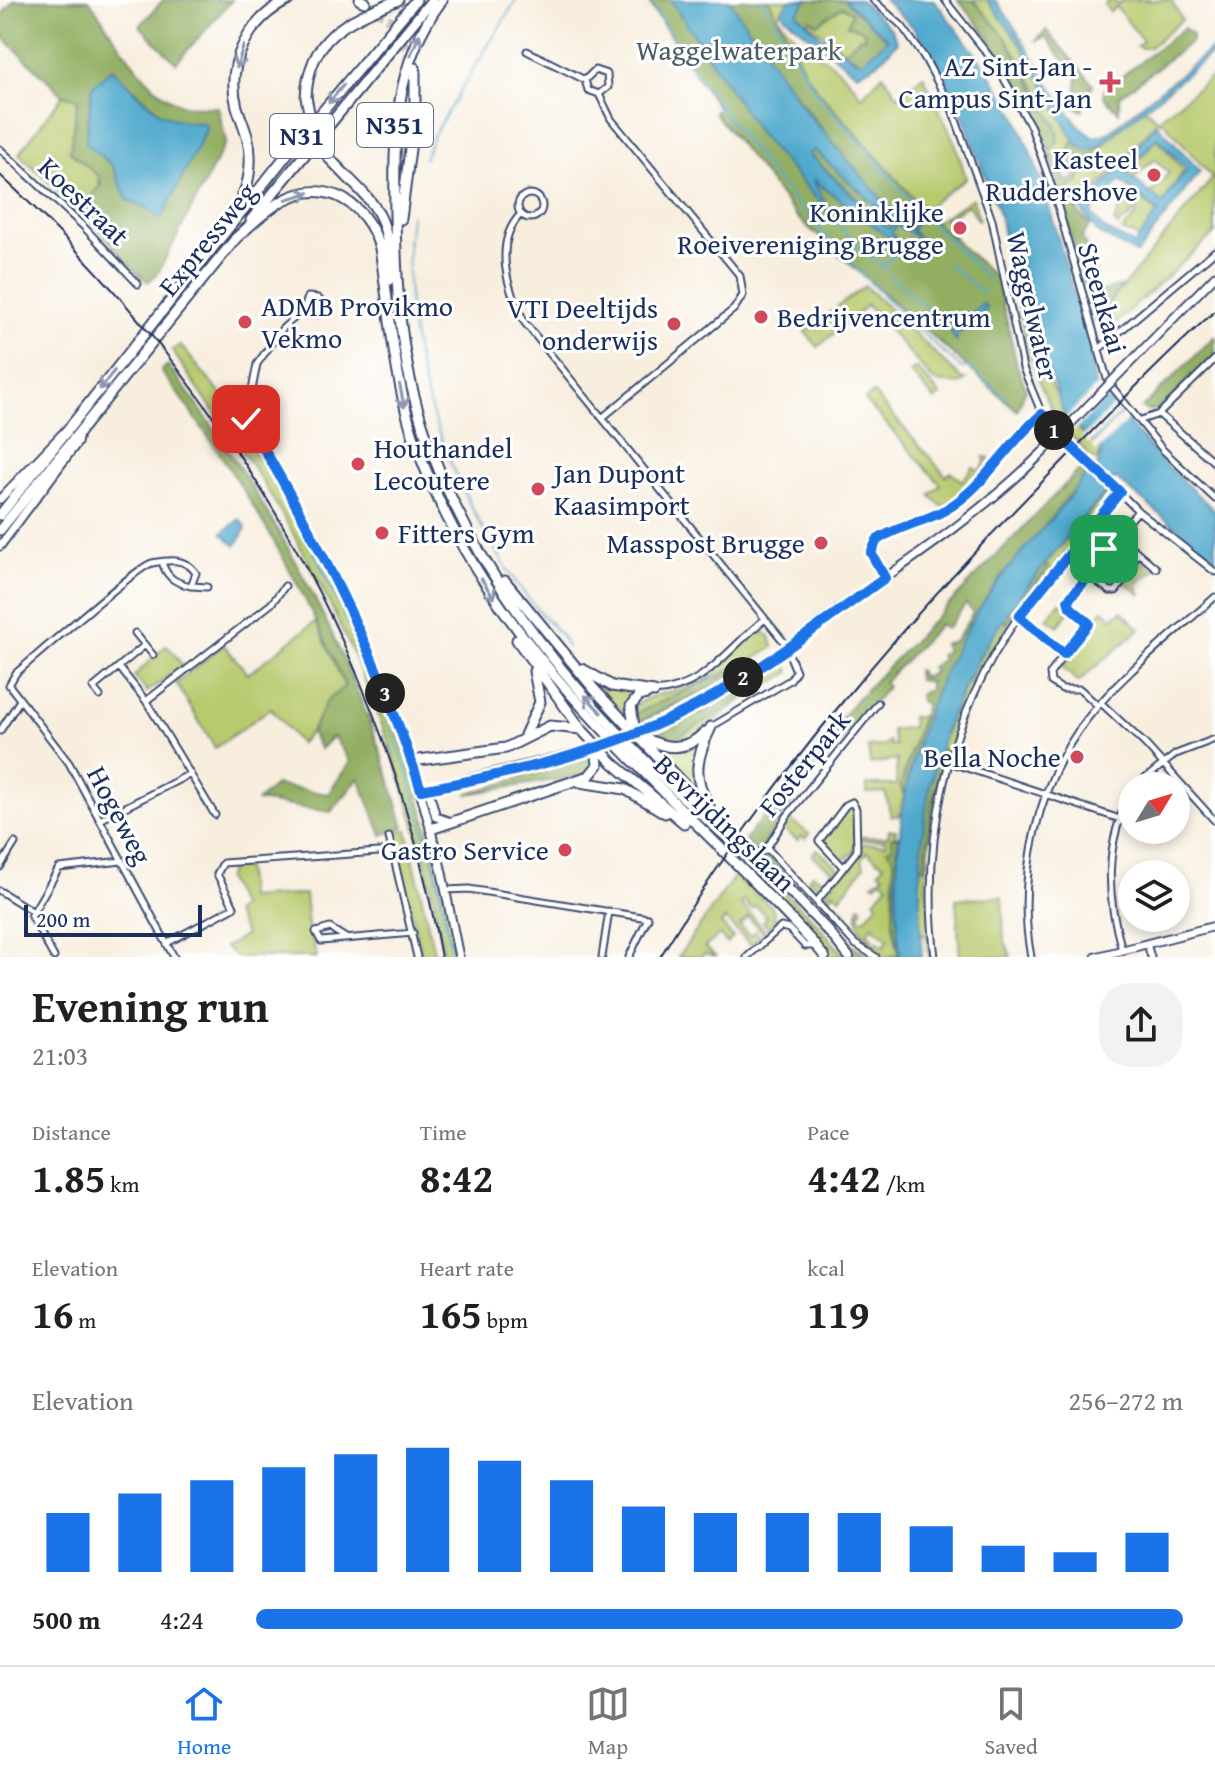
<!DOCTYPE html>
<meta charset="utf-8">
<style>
:root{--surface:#fff;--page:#f2f2f2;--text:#202124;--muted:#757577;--line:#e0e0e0;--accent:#1a73e8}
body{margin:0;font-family:"Gentium Book Plus",serif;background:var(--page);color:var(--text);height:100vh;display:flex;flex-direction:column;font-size:30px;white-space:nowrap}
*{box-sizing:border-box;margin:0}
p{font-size:26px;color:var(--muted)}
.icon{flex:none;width:44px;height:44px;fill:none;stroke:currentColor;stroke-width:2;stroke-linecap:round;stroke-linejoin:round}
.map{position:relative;height:957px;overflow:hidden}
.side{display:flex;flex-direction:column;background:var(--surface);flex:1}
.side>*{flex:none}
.needle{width:52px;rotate:52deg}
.fabs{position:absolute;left:1118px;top:772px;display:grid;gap:16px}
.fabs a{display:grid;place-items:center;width:72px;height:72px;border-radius:50%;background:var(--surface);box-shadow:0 4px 12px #0003;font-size:40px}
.scale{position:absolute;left:24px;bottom:20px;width:178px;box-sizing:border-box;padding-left:8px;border:4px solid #1b2f5e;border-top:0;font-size:22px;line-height:28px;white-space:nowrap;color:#1b2f5e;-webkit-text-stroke:6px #fff;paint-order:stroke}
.pin{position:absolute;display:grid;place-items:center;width:68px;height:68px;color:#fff;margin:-34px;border-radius:16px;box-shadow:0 4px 12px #0006}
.km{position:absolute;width:40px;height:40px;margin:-20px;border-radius:50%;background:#222;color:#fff;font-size:22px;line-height:40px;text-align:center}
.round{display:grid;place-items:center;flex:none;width:84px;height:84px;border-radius:32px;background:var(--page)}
.headline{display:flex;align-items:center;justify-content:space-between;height:136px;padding:0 32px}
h1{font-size:44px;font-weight:600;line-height:60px}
.metrics{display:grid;grid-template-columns:repeat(3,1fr);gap:12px;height:136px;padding:8px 32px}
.metrics div{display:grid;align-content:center}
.metrics b{font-size:40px;font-weight:600}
.metrics small{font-size:22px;font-weight:400}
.metrics p{font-size:22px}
.chart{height:224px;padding:16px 32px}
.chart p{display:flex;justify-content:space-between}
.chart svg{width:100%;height:144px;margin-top:8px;stroke:var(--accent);stroke-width:6}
ul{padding:0 32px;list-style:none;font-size:26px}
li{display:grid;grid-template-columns:128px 96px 1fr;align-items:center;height:60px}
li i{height:20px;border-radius:10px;background:var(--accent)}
.menu{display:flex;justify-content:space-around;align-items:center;height:112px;border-top:2px solid var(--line);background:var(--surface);font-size:22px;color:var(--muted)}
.menu a{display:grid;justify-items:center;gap:4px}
.menu .on{color:var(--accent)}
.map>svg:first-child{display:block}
.green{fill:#b8ca6e;stroke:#6a7c66;stroke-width:2}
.forest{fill:#92ae61;stroke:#566e60;stroke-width:2;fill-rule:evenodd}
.water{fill:#4ea8cc;stroke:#346c95;stroke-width:2;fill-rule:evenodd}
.pier{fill:#f8eede}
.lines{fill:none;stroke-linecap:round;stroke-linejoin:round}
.stream{stroke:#4ea8cc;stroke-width:2}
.highway-tunnel{stroke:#ccc8c4;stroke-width:9;stroke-dasharray:9 4.5;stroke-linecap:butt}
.street-casing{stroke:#3c4c71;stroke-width:9}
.secondary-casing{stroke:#3c4c71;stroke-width:11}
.primary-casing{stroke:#3c4c71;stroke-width:12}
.highway-casing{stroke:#3c4c71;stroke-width:13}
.street{stroke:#fff;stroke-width:5}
.secondary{stroke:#fff;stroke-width:7}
.primary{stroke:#fff;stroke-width:8}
.highway{stroke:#fff;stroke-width:9}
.rail{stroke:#1b2f5e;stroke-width:2}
.secondary-bridge-casing{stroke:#3c4c71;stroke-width:11;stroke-linecap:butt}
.highway-bridge-casing{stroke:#3c4c71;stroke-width:13;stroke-linecap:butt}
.secondary-bridge{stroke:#fff;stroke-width:7}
.highway-bridge{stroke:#fff;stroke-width:9}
.oneway{stroke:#8d97ae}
.route-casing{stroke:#fff;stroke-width:16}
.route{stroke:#1a73e8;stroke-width:10}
.poi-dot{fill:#d1495b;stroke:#fff;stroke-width:3}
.labels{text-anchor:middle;stroke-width:6;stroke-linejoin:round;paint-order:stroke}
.shield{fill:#fff;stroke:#5f6d8e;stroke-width:2}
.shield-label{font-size:26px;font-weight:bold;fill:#1b2f5e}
.park-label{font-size:28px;fill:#4a5e63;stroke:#fff}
.poi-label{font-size:28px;fill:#1b2f5e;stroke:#fff;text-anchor:end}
.street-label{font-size:28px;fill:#1b2f5e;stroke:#fff}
</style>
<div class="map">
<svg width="1215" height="957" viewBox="0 0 1215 957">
<rect width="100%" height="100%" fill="#fff"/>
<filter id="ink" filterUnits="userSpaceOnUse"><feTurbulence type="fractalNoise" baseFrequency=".0125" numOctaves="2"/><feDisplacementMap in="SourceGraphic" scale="16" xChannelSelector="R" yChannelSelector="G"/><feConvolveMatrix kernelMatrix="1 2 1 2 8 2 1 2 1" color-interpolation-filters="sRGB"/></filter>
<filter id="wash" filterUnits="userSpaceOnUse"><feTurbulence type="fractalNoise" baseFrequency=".006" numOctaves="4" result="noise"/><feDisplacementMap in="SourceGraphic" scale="32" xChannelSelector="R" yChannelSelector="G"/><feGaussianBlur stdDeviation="1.8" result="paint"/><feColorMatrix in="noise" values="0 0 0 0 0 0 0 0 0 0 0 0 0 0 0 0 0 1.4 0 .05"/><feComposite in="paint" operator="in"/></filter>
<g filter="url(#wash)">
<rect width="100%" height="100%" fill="#f8eede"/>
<path class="green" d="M647 0H790L778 15C793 45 844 62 861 97L883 74 898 96 923 75 955 143 966 178 923 210 935 222 973 198 979 221 968 205 944 220 959 245 997 279 1017 366 1026 389 1017 410 799 219 714 112 718 108Z
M807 0H844L884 34 856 60 806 21Z
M973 0H987L995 9 1020 43 1076 143H1072L1069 151 1076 177 1071 169 1062 172 1055 153 1050 156 1048 149 1054 147 1043 98 1006 38Z
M1112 0 1118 4 1124 0H1171L1182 20 1150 47 1142 48 1137 46 1143 41 1116 7 1110 12 1104 4Z
M1215 74V233L1105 333 1095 320 1213 178 1164 122 1158 120 1077 212 1068 188 1079 182 1081 166 1144 107 1158 120Z
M63 95 78 98 70 152 99 176V190L85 204 99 229 19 154Z
M1157 139 1184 170 1162 204 1146 191 1151 193 1169 173 1154 159 1134 179 1139 185 1126 173Z
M1138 196 1159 214 1138 242 1136 236 1122 231 1136 216Z
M1129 204 1134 213 1118 226 1114 222 1119 210Z
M1012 274C1027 292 1024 311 1030 333 1043 374 1067 423 1101 450L1097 462C1034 408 1028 350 1012 274Z
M865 286 962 379H966L960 384 935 382 867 305 818 347 805 332Z
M180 345 239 416 250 441 253 439C311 540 364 641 404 751 428 817 441 888 455 957H444C418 789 351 626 262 481 234 436 200 395 172 350Z
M916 368 940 395 935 400 910 372Z
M873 393 946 476 951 472 962 481 973 467 979 471 985 464 984 457 990 458C976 478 968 492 943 507L930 495 941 485 865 400Z
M1111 488 1114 495 1094 520 1086 523 1085 531 1010 620 979 673 971 695 964 700 966 708 941 773 931 827 926 886 933 956 929 957 926 935H921L919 867 924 868 931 809 946 751 940 748C955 702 976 661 1002 620L1006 622 1049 567 1045 564Z
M1138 558 1155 570 1136 584 1141 595 1125 582 1126 572Z
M1060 602 1071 610 1058 626 1047 618Z
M1103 610 1112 618 1122 611 1140 629 1078 682 1060 665 1065 664 1075 650 1071 647 1084 632 1088 635 1096 625 1092 622Z
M316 621 345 687C319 708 320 724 300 744L271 708 215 748 176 683 224 645 248 674Z
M764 632 770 636 773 647 695 697 637 724 701 692 749 661 636 717 633 708C647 692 684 692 707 678 724 667 744 631 764 632Z
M167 645 183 666 147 692 134 676Z
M783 659 790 672 742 700 686 743H666L761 681 683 724 648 737 712 707Z
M593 682 636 694 628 719Z
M911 717H922L900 786 904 794 899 816H891L885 792 867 793V785H896L897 760 870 764 868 747 883 746 889 741 890 745H895L891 730 912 727Z
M699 743 700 793 697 794 659 750Z
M847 807 855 811V850L842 862 821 841Z
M788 818 809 834 805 839 802 836 798 841 784 829Z
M407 830 435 957H422L392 832Z
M889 830H896L892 848 889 849 894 858 893 924 899 955 884 957 872 944 877 941 884 946 888 938 872 926 867 933 873 938 870 942C859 932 855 918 860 905L863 909 858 916 864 920 878 903 875 900 888 884 881 879 876 885 873 883 884 875 879 871 884 865 867 852 862 858 864 867 840 897 834 892 829 898 833 906 835 903 846 912 840 921 838 908 835 906 831 910 823 897 862 844H886L885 840H859V837H888Z
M817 849 839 868 816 894 819 887 808 879 812 874 825 881 833 871 812 855Z
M246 867 248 898 305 894 308 926 317 957H235L225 947 246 935 234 913 241 908 226 878 231 869Z
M736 874 773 908 775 923 769 928 763 922 767 917 756 906 751 909 744 900 741 904 766 931 764 934 748 917 740 925 749 936 755 931 760 936 751 945 725 919 721 924 733 937 727 943 719 935 705 947 716 957 704 954 701 957H678Z
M773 882 814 920 845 957H829L769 887Z
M1002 897 1004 939 1011 957H960L956 899Z"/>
<path class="forest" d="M14 0H89C111 31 144 89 180 104 192 108 206 107 218 107L226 142 158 273 148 282C132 269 84 219 87 200L101 185 99 176 70 152 78 99 63 95 0 34V17ZM112 69 164 116 180 124 146 207 127 200 112 165 86 143 92 87Z
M163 0H232L176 63 140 26Z
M647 0H671L760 135 825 207 812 179 907 250 891 233 897 224 916 235C845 164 785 85 729 0H769L806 74 822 95 931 218 997 279 1017 366 1026 389 1017 410 799 219 714 112 718 108Z
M807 0H844L888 40 862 61 844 52 860 37 865 38 863 30 847 25 852 13 842 7 817 24 811 19 807 23 797 13Z
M958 0H973L1006 38 1056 126 1059 139 1054 147 1048 149C1029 93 997 44 958 0Z
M1184 28 1192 34V41L1120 96 1119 112 1104 97V90Z
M1046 30 1093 84 1082 111 1074 106 1078 79 1046 37 1036 41Z
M1110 136 1081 166 1079 182 1069 188 1077 212 1090 225 1082 237 1096 272 1086 292 1050 156H1061L1065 181 1076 178 1069 146 1076 143 1081 148 1092 149Z
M814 150 894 221 888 229 809 154Z
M1123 286 1095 320 1088 301 1092 293Z
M1215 336V355L1159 409 1147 411 1142 408Z
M168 365C273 504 357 658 404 827L382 835 359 778 331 812 257 801 275 785 328 794 350 762 333 736 320 749 311 733 326 702 345 686C298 572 235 469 161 371Z
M1085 464 1088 470 1078 486C1064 498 1054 516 1043 529 968 617 931 681 904 794L900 786 926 705 920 701 919 695 929 689V682L918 680 917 669 923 678 934 672 931 667 942 660 940 655 947 650 943 644 955 641 973 613 966 604 946 629 940 624 884 682 887 687 805 784 766 839 763 848 755 852 745 840 855 701Z
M1045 564 1049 567 1006 623 1002 620Z
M750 661 701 692 636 723 637 713Z
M760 678C755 695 686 733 666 743L649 738 713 708Z
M940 748 946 750 931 809 925 868 919 867 928 788Z
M590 757 593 764 585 775 467 794Z
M898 836 896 898 900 957H887L899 954 893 924 894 858 887 849 892 848V837Z
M766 853 854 946 871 957H856L812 905 758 854Z"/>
<path class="water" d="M671 0H729L807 113 904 225 910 229 916 223 912 231 920 239 896 225 891 233 907 251 813 179 831 215 760 135ZM814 150 894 222 888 229 809 154Z
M790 0H807L797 13 819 35 856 60 862 61 888 39 844 0H861L892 30 898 42 878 63 857 74 784 16 782 10Z
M884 0H934L987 69 1016 116 1042 182 1089 346 1095 386 1165 464 1215 511V559L1115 478 1111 488C1089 509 1070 534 1051 557 942 687 911 789 922 957H900C886 823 915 699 993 588 1022 547 1062 513 1088 470L1099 465 1101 450 1064 416 1055 386 1030 331 1022 286 1012 274 999 214 960 108 938 65 912 26Z
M987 0H995C1020 28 1069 130 1095 137L1107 133 1215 46V51L1097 147 1086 150 1076 143 1020 43Z
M112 68C144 98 159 125 205 123L206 130 161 219 146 207 127 200 112 165 86 144 92 87Z
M1157 124 1200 171 1137 254 1098 233 1082 211ZM1157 137 1187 169 1163 204 1127 173ZM1120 181 1158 211 1135 245 1103 228 1091 213Z
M983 304 987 309 956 336 957 341 951 334 954 329Z
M240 519 246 528 236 546 222 533Z"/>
<path class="pier" d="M1099 384 1109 396 1074 431 1063 420Z
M1115 404 1122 411 1089 444 1082 438Z
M1123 413 1131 417 1096 452 1091 446Z"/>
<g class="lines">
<path class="stream" d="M650 0C732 141 839 260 961 368L969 367 1006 398
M762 0 814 90 925 217 988 279
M424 159 433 136 516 0
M411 215C396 335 437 457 501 559 511 576 523 593 537 609 547 621 561 632 567 647
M835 220 858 246 886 269
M948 264 983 293
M881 267 903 247
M890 275 947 326
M241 427 315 554 358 646
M362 655 407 771 436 875 452 957"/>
</g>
</g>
<g filter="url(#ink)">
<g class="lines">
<path class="highway-tunnel" d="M365 2 391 21 413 61"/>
<g class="street-casing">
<path id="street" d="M873 0 902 26 924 57 952 109 992 220 1023 368 1042 414 1138 511 1215 572
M945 0 997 66 1031 127 1054 193 1108 382 1163 450 1215 499
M527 51 585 80
M585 80 595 70 607 74 608 87 599 94
M585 80 588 90 599 94
M599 94 611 119 740 276 743 295 734 309 602 418
M0 149 83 226 138 284
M518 206a12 12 0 1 1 24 0a12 12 0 1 1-24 0Z
M521 214C492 243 508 292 525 323L784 642 796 671 790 680 711 727
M1098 350 1215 251
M240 408a13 13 0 1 1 26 0a13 13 0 1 1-26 0Z
M251 395 257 364 282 329 304 309 308 297 318 298 322 303 318 314H308L304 309
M1159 414 1215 463
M1141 420 1159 414 1215 359
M253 421 260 442 346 599 412 761
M1121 534 1123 540 1156 568
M163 565C168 579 177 583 191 586L196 573C185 557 168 560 152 563 138 566 35 657 16 673L9 685 69 763 174 957
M1089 576 1099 556 1138 511
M885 578 871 553 877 540C901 524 932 521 956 503 989 478 1010 441 1042 414
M192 586 207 587
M1019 616 1064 654 1050 674 1051 682 1062 689H1080L1098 706
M135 633 153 655
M1064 654 1089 623 1068 604 1069 597 1089 576 1110 591H1116C1125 581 1128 566 1138 553
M119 667 146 701
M654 692C705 689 728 648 765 619
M100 696 93 688 145 645
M1101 703 1145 744 1215 821
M0 731 20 700
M949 762 1120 819
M1136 786 1176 754 1215 739
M215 815 146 701 271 604 285 586
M100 820 190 774
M389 837 417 957
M749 855 767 850
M0 867 15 843
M446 890 469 889 648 918 629 957
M0 891 32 911
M818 900 856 852 857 849 856 809 852 802 846 805 819 841 843 867
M346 938 330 928 316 932 321 941 413 933
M167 943 234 907 217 874 223 863 393 851
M1147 944 1151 957
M1122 950C1106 895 1104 843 1132 791
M54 957 31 916 59 868 122 861
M602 957 609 911
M747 957 781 927 789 929 805 946H814
M876 957 855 944 767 848 787 816 878 703
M935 957C920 838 948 719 1016 620 1047 575 1086 534 1120 492
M1031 957C1016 878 1037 783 1087 719 1122 674 1172 636 1215 597"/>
</g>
<g class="secondary-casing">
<path id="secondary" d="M1120 373 1215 276
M0 499 68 428
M0 546 77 443 79 434
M650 728C716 702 774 656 831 615 905 564 980 515 1044 451
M412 761 441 868 459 957
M428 788 436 817 451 822
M421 790 584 751
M1096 957 1215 926"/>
</g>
<g class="primary-casing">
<path id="primary" d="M829 932 849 957
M815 945 825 957"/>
</g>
<g class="highway-casing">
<path id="highway" d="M360 0 365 2
M442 0C393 65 394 136 395 214 396 273 398 330 412 388 464 598 631 757 791 893
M306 97C309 35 349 20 398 0
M329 158C373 205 391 208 389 280
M233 213C245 196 251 175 250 155 250 138 242 123 237 107 225 64 249 18 289 0
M401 219 415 110V68
M251 220 432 0
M235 239C250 226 266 209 284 200 328 177 367 205 380 248 390 313 394 381 416 444 490 656 670 786 815 945
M0 515 292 148 416 0
M0 530 237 237
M505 581 594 689 729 833
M517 640 581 729 613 763 684 823
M582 669 612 686 654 692
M634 726 631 706 639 696 647 694
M525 735 540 702 534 671
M647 739C668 750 688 750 705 732
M412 761 506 748 550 726 581 729
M580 782 625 789 665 813
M709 806C691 776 697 756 711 727
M431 829 589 776 598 765 596 746
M789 890 829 932"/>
</g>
<use href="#street" class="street"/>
<use href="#secondary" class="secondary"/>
<use href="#primary" class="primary"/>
<use href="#highway" class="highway"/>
<path class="rail" d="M0 175C227 384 387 652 441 957
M660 957C770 776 907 618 1055 469 1108 415 1159 361 1215 311"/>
<g class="secondary-bridge-casing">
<path id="secondary-bridge" d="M1044 451 1120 373
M584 751 650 728"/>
</g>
<g class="highway-bridge-casing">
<path id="highway-bridge" d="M306 97 313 132 329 158"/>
</g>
<use href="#secondary-bridge" class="secondary-bridge"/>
<use href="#highway-bridge" class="highway-bridge"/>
</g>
<defs><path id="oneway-shaft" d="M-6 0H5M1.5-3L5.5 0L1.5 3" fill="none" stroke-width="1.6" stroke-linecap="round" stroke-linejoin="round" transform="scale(2)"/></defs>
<g class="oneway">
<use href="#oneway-shaft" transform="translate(415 45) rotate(-66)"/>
<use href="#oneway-shaft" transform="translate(240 57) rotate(107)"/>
<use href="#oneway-shaft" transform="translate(336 94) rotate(129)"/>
<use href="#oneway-shaft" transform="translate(298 196) rotate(-16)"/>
<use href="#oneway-shaft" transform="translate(107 380) rotate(128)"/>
<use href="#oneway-shaft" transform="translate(402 396) rotate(78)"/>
<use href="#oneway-shaft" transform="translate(488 589) rotate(57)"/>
<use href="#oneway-shaft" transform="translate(593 704) rotate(-133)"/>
</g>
</g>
<g class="lines" filter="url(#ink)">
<g class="route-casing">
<path id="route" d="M246 419 253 421 260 442C325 553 382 667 421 790 515 773 614 750 699 704 764 669 824 621 885 578L871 553 877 540C901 524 932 521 956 503 990 478 1010 441 1042 414L1067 443 1120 492 1019 616 1064 654 1089 623 1070 607 1068 600 1089 576 1104 549"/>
</g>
<use href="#route" class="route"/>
</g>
<g class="poi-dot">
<path d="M1106 70h8v8h8v8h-8v8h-8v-8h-8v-8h8z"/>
<circle cx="1154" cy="175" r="8"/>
<circle cx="960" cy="228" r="8"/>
<circle cx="761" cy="317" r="8"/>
<circle cx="245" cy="322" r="8"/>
<circle cx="674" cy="324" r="8"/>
<circle cx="358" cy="464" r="8"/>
<circle cx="538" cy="489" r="8"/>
<circle cx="382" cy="533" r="8"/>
<circle cx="821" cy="543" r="8"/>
<circle cx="1077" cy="757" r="8"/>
<circle cx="565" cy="850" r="8"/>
</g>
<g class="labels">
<g class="shield">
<rect x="357" y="103" width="76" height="44" rx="6"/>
<rect x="270" y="114" width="64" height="44" rx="6"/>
</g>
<g class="shield-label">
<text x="395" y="134">N351</text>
<text x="302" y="145">N31</text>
</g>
<g class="park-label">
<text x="739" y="60">Waggelwaterpark</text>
</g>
<g class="poi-label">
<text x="1092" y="76">AZ Sint-Jan -<tspan x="1092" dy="32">Campus Sint-Jan</tspan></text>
<text x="1138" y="169">Kasteel<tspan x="1138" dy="32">Ruddershove</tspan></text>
<text x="944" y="222">Koninklijke<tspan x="944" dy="32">Roeivereniging Brugge</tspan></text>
<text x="261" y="316" text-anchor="start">ADMB Provikmo<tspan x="261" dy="32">Vekmo</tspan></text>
<text x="658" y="318">VTI Deeltijds<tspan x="658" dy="32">onderwijs</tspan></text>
<text x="777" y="327" text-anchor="start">Bedrijvencentrum</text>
<text x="374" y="458" text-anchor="start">Houthandel<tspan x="374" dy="32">Lecoutere</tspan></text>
<text x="554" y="483" text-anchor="start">Jan Dupont<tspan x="554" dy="32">Kaasimport</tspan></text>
<text x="398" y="543" text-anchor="start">Fitters Gym</text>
<text x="805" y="553">Masspost Brugge</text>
<text x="1061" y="767">Bella Noche</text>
<text x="549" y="860">Gastro Service</text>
</g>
<g class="street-label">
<text transform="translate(84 201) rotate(44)" y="10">Koestraat</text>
<text transform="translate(207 239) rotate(-51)" y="10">Expressweg</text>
<text transform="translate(1103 298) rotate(74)" y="10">Steenkaai</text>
<text transform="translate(1033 306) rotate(77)" y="10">Waggelwater</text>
<text transform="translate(804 763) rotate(-51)" y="10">Fosterpark</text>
<text transform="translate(120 815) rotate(62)" y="10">Hogeweg</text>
<text transform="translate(725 823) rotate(44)" y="10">Bevrijdingslaan</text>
</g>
</g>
</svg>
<div class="fabs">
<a><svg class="needle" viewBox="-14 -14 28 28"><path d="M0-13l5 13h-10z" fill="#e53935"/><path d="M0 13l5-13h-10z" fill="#757577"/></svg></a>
<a><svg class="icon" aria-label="layers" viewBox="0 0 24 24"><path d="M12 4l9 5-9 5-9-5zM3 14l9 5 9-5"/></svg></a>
</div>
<div class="scale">200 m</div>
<div class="pin" style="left:1104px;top:549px;background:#1e9e55"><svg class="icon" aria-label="arrive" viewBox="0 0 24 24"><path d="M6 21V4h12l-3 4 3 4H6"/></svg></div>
<div class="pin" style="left:246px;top:419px;background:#d93025"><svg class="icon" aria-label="check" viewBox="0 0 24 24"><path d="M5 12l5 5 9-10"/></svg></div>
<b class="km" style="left:1054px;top:430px">1</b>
<b class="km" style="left:743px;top:677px">2</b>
<b class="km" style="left:385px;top:693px">3</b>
</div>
<section class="side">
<div class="headline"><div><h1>Evening run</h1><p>21:03</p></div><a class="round"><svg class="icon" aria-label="share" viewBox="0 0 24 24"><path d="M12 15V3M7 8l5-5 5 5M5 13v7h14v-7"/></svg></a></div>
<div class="metrics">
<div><p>Distance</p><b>1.85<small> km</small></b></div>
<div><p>Time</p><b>8:42</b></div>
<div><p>Pace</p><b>4:42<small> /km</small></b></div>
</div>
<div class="metrics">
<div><p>Elevation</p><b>16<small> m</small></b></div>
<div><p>Heart rate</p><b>165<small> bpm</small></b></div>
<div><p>kcal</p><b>119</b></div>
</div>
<div class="chart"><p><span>Elevation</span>256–272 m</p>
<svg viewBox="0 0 160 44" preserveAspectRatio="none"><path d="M5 44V26M15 44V20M25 44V16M35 44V12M45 44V8M55 44V6M65 44V10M75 44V16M85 44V24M95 44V26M105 44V26M115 44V26M125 44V30M135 44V36M145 44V38M155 44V32"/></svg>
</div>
<ul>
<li><b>500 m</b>4:24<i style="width:100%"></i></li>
</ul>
</section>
<nav class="menu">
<a class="on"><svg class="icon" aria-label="home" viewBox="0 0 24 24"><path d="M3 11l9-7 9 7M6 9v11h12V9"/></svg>Home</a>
<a><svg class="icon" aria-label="map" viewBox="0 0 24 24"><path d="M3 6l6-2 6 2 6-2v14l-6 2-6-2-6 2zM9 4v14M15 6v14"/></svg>Map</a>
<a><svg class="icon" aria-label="saved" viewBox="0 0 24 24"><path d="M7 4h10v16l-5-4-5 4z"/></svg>Saved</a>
</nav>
